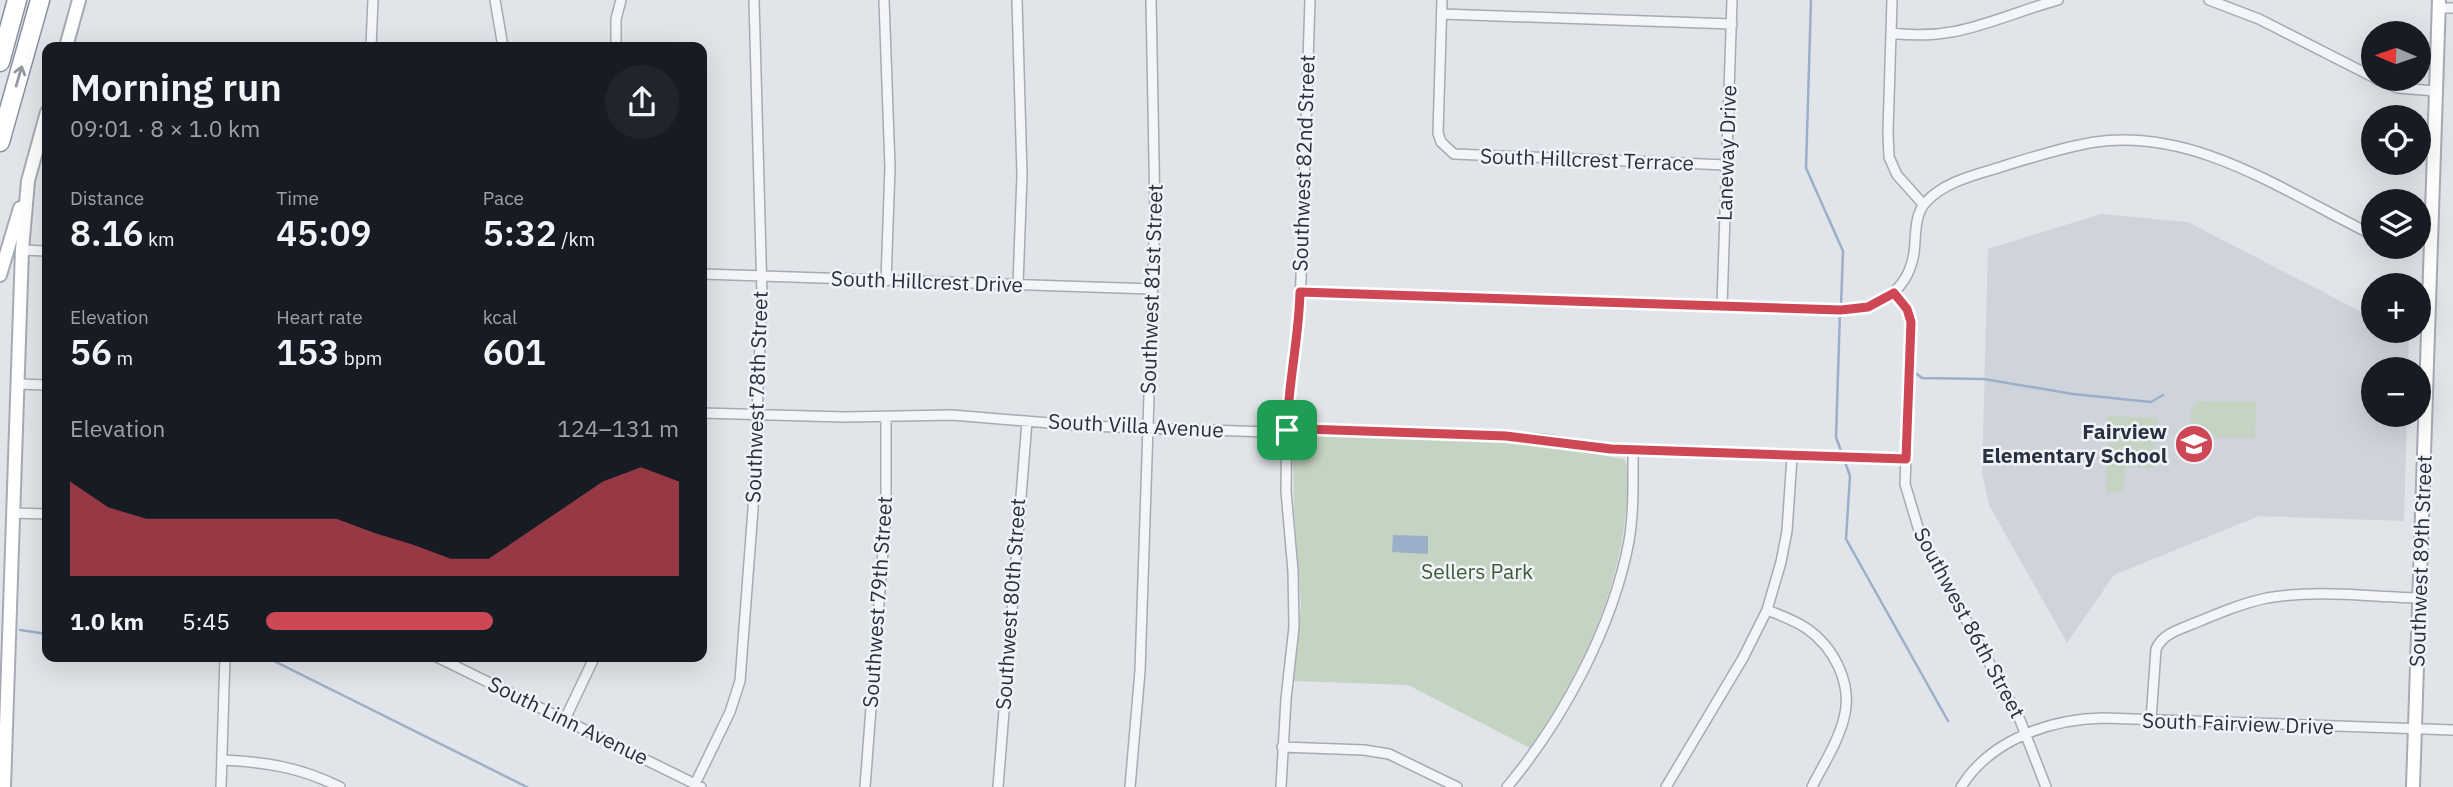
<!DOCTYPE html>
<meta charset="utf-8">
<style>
:root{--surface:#171b24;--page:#20242c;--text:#f1f3f6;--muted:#9ea1a6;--accent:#cd4754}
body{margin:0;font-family:"IBM Plex Sans",sans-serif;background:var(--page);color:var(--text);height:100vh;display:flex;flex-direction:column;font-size:26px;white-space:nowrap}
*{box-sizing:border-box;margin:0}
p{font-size:23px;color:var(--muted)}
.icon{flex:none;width:38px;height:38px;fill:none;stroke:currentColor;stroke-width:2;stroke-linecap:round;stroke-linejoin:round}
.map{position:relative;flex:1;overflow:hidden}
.drawer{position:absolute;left:42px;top:42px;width:665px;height:620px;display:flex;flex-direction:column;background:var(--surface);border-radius:14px;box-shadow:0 7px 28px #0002}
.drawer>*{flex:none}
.needle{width:46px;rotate:272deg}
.tools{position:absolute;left:2361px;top:21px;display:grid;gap:14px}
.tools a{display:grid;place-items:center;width:70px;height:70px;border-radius:50%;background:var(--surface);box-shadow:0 7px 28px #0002;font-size:35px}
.pin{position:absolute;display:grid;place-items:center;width:60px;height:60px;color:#fff;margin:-30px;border-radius:14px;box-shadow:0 4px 10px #0006}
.round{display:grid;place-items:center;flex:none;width:74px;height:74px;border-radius:37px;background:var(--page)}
.head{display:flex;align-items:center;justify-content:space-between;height:119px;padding:0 28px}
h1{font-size:38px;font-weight:600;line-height:52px}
.figures{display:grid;grid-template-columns:repeat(3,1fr);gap:10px;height:119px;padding:7px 28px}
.figures div{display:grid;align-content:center}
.figures b{font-size:35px;font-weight:600}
.figures small{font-size:19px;font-weight:400}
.figures p{font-size:19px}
.chart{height:196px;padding:14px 28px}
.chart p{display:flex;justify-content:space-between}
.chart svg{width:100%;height:126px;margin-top:7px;fill:var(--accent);opacity:.7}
ul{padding:0 28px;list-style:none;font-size:23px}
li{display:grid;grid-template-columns:112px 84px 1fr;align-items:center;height:52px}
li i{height:18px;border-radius:9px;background:var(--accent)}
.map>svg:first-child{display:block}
.built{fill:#cfd3db}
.green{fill:#c5d3c2}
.water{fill:#9cafc9}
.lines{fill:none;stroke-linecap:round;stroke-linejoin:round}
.stream{stroke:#9cafc9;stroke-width:2.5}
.street-casing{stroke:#a6abb3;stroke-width:12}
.secondary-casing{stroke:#a6abb3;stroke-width:16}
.highway-casing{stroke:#8890a0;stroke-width:21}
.street{stroke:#f3f5f8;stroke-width:9}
.secondary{stroke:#fff;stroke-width:12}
.highway{stroke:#fff;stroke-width:18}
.oneway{stroke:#9498a0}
.route-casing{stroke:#fff;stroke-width:14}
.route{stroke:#cd4754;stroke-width:9}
.labels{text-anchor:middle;stroke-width:5;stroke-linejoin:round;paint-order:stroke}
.street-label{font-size:21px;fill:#293141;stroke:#f0f3f7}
.poi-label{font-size:21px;font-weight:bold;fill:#293141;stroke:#f0f3f7;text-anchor:end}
.park-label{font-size:21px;fill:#3c5c37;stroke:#f0f3f7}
</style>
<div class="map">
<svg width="2453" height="787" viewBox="0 0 2453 787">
<rect width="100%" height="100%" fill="#e1e4e9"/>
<path class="built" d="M2101 214 2188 222 2373 318V331H2409L2408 369H2373V415H2407L2404 521 2259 516 2114 575 2067 643 1989 505 1982 473 1988 249Z"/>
<path class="green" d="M2198 401 2256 402 2255 438 2190 437 2191 411Z
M2108 416 2157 418 2155 468 2125 467 2124 493 2106 492Z
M1307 434 1493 440 1534 444 1624 459C1630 469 1627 484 1627 495 1623 586 1581 674 1530 748L1408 685 1294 681 1301 605 1294 510 1293 444 1298 436Z"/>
<path class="water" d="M1393 535 1428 536V554L1392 552Z"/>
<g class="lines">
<path class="stream" d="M1811 0 1806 168 1843 251 1841 306
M1840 312 1836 437 1850 476 1846 539 1948 721
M1913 371 1922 378 1984 379 2073 394 2151 402 2163 395
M20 630 47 634
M264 656 527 787"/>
<g class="street-casing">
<path id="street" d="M495 0 503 47
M884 0 890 167 886 281
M1017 0 1022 175 1018 285
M1442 0 1438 133 1441 142 1454 154 1727 165
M1892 0 1888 132 1889 157 1897 175 1923 204
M2209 0 2259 19 2373 77
M2438 8H2453
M1442 14 1732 24
M1891 33C1958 42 1996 17 2058 0
M371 47 373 0
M616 47V19L621 0
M2376 79 2398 88 2436 91
M22 250 47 251
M702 274 1152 289
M1300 292 1831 310C1871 311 1907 297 1914 253 1916 237 1914 214 1926 202 1946 180 1980 174 2007 165 2036 156 2065 147 2095 142 2197 128 2286 193 2373 235
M1894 293 1907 309 1911 322 1905 484 1920 534 2020 720 2046 787
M1722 306 1732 0
M18 384 47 385
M702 413 845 417 952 415 1086 426 1269 432 1305 429 1487 435 1542 439 1611 449 1906 459
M13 513 47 514
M1767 610C1780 615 1794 620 1806 628 1834 647 1853 684 1844 718 1838 742 1823 765 1812 787
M435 656 701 787
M565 719 595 656
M2151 720 2156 649C2163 633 2181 629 2195 623 2219 613 2243 603 2267 598 2317 589 2370 597 2420 598
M1282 747 1364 750 1389 754 1457 787
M222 760C266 762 299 767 340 787
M695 784 730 712 740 681 753 509 762 295 754 0
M221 787 225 656
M865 787 886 511V417
M998 787 1027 421
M1130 787 1140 671 1155 213 1151 0
M1281 787 1286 699 1294 627 1293 571 1286 491 1287 412 1300 308 1310 0
M1507 787C1563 720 1613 627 1629 541 1634 511 1633 480 1633 450
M1666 787 1743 658 1767 610 1781 562 1787 531 1792 457
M1961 787C1990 740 2050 719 2103 718L2453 730"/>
</g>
<g class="secondary-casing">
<path id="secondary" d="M66 47 79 0
M0 275 20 208
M4 787 22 250 28 181 47 112
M2413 787 2439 0"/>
</g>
<g class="highway-casing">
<path id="highway" d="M0 62 17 0
M0 142 40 0"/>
</g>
<use href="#street" class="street"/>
<use href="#secondary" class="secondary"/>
<use href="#highway" class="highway"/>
</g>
<defs><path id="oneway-shaft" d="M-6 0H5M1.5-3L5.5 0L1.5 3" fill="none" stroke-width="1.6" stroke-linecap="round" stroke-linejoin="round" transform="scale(1.75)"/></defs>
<use class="oneway" href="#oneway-shaft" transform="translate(19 76) rotate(-74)"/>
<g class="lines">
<g class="route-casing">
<path id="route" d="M1300 292 1841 310 1868 307 1894 293 1907 309 1911 322 1906 459 1611 449 1506 436 1305 429 1287 430C1288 384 1299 338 1300 292Z"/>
</g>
<use href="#route" class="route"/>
</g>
<defs>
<g id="school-disc" transform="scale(2.0125)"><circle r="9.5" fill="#cd4754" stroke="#f0f3f7"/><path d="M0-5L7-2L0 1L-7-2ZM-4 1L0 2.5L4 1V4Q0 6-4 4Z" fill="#fff"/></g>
</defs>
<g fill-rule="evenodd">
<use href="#school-disc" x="2194" y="444"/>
</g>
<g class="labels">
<g class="street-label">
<text transform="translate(1727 153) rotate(-88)" y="7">Laneway Drive</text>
<text transform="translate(1587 160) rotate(2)" y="7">South Hillcrest Terrace</text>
<text transform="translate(1304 163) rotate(-88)" y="7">Southwest 82nd Street</text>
<text transform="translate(927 282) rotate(2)" y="7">South Hillcrest Drive</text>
<text transform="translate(1152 289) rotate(-88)" y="7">Southwest 81st Street</text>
<text transform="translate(757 397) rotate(-88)" y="7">Southwest 78th Street</text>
<text transform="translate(1136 426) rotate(3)" y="7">South Villa Avenue</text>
<text transform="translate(2421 561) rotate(-88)" y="7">Southwest 89th Street</text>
<text transform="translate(878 602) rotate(-86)" y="7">Southwest 79th Street</text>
<text transform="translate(1011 604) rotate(-86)" y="7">Southwest 80th Street</text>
<text transform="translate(1969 623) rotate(62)" y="7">Southwest 86th Street</text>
<text transform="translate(568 721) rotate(26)" y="7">South Linn Avenue</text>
<text transform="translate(2238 724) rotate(2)" y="7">South Fairview Drive</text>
</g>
<g class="poi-label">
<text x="2167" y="439">Fairview<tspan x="2167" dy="24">Elementary School</tspan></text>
</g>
<g class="park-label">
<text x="1477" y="579">Sellers Park</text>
</g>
</g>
</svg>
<div class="tools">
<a><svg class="needle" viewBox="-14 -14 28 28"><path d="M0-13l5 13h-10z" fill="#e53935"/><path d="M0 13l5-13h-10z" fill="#9ea1a6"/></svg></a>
<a><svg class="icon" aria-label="locate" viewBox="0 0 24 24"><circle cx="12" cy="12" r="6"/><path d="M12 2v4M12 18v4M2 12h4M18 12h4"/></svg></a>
<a><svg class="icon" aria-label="layers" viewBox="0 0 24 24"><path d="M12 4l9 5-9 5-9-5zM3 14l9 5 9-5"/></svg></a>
<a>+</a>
<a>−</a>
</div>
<div class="pin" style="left:1287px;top:430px;background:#1e9e55"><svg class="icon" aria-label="arrive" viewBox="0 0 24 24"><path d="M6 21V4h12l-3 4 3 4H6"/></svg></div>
<section class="drawer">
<div class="head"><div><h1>Morning run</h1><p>09:01 · 8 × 1.0 km</p></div><a class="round"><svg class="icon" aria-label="share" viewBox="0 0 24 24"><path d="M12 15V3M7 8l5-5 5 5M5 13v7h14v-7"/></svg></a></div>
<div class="figures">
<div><p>Distance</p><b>8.16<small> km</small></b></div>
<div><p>Time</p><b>45:09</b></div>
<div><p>Pace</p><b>5:32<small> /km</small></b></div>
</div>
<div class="figures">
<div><p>Elevation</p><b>56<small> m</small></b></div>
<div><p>Heart rate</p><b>153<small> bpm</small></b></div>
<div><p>kcal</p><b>601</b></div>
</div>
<div class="chart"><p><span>Elevation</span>124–131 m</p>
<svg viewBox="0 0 160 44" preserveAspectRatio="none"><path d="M0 44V11L10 20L20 24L30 24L40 24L50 24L60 24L70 24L80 29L90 33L100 38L110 38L120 29L130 20L140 11L150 6L160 11V44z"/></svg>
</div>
<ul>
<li><b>1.0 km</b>5:45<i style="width:55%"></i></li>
</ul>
</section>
</div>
